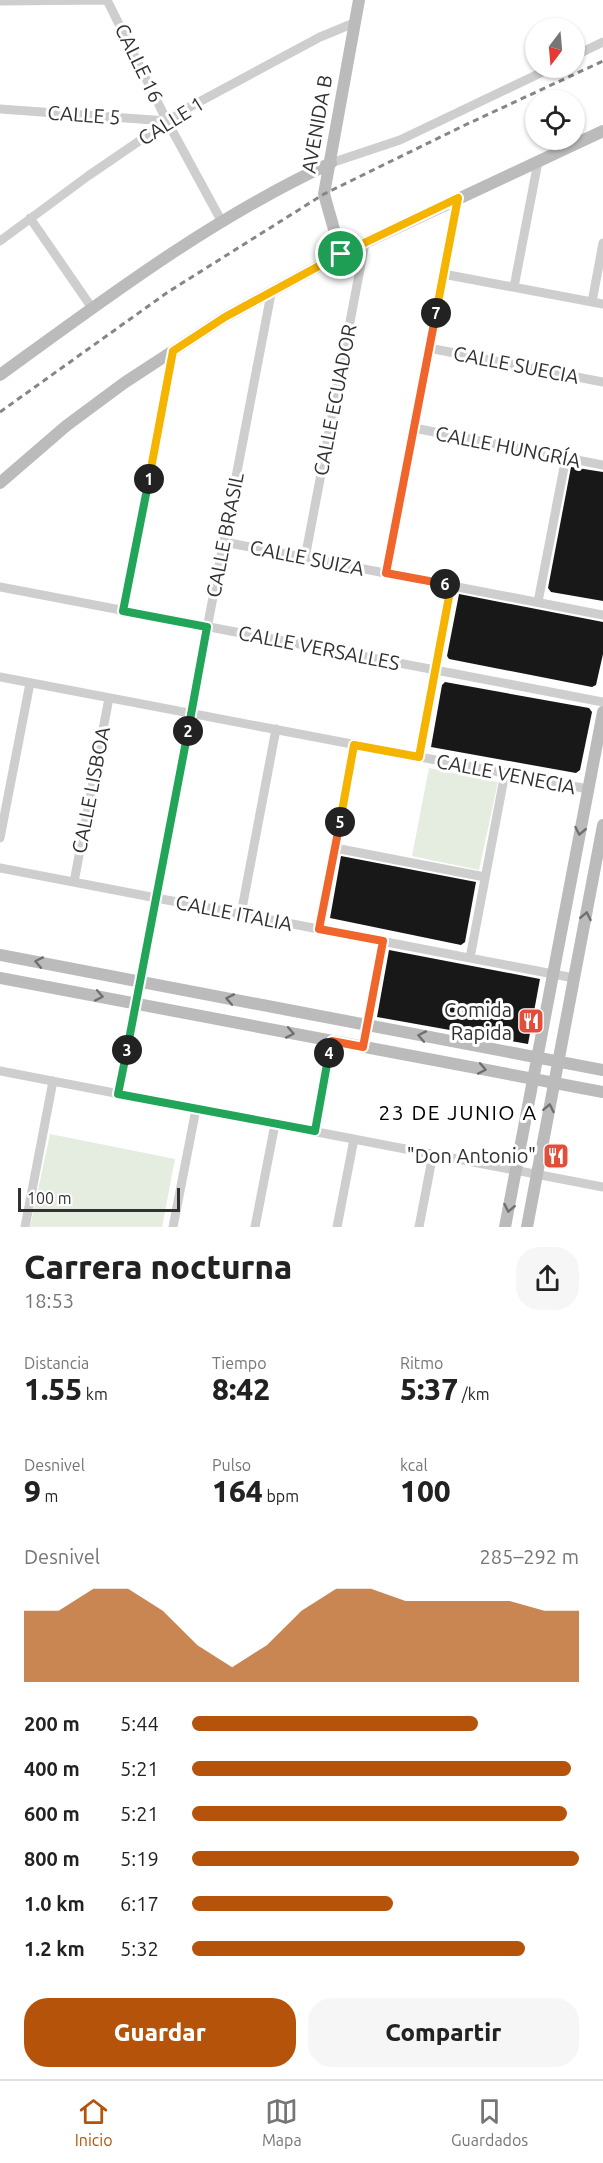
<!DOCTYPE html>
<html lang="es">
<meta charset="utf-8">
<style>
:root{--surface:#fff;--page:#f6f6f6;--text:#222;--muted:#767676;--line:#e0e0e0;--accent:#b45309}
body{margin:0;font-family:Ubuntu,sans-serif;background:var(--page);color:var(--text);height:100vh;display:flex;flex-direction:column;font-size:22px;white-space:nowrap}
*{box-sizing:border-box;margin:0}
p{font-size:20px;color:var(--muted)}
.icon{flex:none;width:33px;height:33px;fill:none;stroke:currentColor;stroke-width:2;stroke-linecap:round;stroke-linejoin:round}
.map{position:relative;height:1227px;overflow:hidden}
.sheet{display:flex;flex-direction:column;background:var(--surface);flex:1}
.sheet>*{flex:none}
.needle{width:39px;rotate:196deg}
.controls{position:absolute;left:525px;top:18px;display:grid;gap:12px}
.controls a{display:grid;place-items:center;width:60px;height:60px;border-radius:50%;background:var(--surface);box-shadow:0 2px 4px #0004;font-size:30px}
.scale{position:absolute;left:18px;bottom:15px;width:162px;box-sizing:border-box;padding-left:6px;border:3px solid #313131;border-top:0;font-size:16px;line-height:21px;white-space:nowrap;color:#313131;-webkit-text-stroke:4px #fff;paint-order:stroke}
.pin{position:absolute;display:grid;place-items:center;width:51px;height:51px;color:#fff;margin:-26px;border:3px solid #fff;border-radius:50%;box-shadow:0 2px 6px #0007}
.km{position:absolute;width:30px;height:30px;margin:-15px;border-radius:50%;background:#222;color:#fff;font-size:16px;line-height:30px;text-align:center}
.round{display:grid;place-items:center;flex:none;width:63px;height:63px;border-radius:24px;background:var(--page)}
.overview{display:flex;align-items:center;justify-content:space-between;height:102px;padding:0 24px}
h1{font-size:33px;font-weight:800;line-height:45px}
.metrics{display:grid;grid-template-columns:repeat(3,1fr);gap:9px;height:102px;padding:6px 24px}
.metrics div{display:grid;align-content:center}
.metrics b{font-size:30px;font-weight:800}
.metrics small{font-size:16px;font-weight:400}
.metrics p{font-size:16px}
.chart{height:168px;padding:12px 24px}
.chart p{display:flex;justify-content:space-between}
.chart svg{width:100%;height:108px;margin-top:6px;fill:var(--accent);opacity:.7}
.action{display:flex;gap:12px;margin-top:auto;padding:12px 24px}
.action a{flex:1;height:69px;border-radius:24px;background:var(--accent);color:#fff;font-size:24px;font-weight:800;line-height:69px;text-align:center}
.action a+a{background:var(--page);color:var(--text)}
ul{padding:0 24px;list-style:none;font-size:20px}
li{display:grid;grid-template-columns:96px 72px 1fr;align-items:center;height:45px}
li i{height:15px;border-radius:8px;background:var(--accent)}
.tabs{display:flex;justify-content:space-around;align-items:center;height:84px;border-top:2px solid var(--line);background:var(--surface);font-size:16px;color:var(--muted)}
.tabs a{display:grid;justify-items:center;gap:3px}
.tabs .active{color:var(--accent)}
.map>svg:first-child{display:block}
.green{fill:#e4ede0}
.building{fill:#181818}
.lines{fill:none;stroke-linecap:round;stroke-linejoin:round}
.lane{stroke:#cecece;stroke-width:4.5}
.street{stroke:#cecece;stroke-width:9}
.secondary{stroke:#bbb;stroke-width:12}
.rail{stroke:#868686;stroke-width:3;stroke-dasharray:6 4.5;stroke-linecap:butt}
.oneway{stroke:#6f6f6f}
.split-1-casing{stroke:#fff;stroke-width:12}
.split-2-casing{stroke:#fff;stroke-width:12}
.split-3-casing{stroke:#fff;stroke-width:12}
.split-4-casing{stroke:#fff;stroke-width:12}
.split-5-casing{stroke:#fff;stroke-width:12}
.split-6-casing{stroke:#fff;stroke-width:12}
.split-7-casing{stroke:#fff;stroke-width:12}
.split-8-casing{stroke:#fff;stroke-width:12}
.split-1{stroke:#f5b400;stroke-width:8}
.split-2{stroke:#22a559;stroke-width:8}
.split-3{stroke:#22a559;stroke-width:8}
.split-4{stroke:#22a559;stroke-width:8}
.split-5{stroke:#f0652b;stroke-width:8}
.split-6{stroke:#f5b400;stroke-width:8}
.split-7{stroke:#f0652b;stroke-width:8}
.split-8{stroke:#f5b400;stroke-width:8}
.labels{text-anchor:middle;stroke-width:6;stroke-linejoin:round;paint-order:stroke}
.street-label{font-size:20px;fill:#313131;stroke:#fff}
.poi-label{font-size:20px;fill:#313131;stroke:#fff;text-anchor:end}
.neighbourhood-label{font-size:21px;letter-spacing:1.5px;fill:#000;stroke:#fff}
</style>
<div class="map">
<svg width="603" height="1227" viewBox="0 0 603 1227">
<rect width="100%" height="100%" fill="#fff"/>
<path class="green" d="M429 768 498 782 479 870 412 856Z
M50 1134 175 1159 162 1227H30Z"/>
<path class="building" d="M571 467 603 472V601L551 592 548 588Z
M459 594 603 622V654L596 685 592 687 449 659 447 656Z
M445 682 589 708 592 712 580 770 576 773 431 747 442 685Z
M341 856 476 882 465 942 461 945 330 918Z
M389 950 540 979 528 1044 377 1017Z"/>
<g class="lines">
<path class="lane" d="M315 1132 331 1043"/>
<path class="street" d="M107 0 167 121 222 222
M0 1 107 0
M574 56 603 42
M0 109 167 121
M331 163 400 140 551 68
M30 218 92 308
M0 241 88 176 186 109 320 37 354 23
M443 274 603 304
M514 287 538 162
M592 302 603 243
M429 348 603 382
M414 428 603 465
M224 542 603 615
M305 558 365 243
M386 573 458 198
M0 587 603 702
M538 602 566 457
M124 611 173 351
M0 677 588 789
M419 757 451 586
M0 838 30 683
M335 848 485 877
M0 868 574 978
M74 882 109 698
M241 914 276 729
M319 929 354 745
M470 958 505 773
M363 1047 383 941
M0 1071 603 1187
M118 1094 271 294
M25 1227 53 1081
M173 1227 196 1109
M255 1227 275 1124
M337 1227 354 1139
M419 1227 433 1154"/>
<path class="secondary" d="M341 254 324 194 359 0
M0 375C106 298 212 218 331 163
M0 483 66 426 124 383 225 317 341 254 603 131
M0 955 603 1070
M0 978 603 1092
M505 1227 603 712
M527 1227 603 825"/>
<path class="rail" d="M0 412 168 292 324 194 463 126 603 61"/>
</g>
<defs><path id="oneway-chevron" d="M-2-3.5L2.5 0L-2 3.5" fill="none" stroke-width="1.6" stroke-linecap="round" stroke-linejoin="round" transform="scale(1.5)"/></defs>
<g class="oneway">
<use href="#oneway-chevron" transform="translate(580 831) rotate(101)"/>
<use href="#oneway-chevron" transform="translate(586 916) rotate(-79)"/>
<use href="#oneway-chevron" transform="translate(39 962) rotate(-169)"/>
<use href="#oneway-chevron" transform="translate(99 996) rotate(11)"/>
<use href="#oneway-chevron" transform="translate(230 999) rotate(-169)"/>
<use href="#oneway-chevron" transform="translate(290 1033) rotate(11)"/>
<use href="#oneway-chevron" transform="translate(422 1036) rotate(-169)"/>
<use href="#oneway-chevron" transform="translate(482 1069) rotate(11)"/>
<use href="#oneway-chevron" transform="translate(549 1108) rotate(-79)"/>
<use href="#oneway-chevron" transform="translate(509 1208) rotate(101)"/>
</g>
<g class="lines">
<g class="split-1-casing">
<path id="split-1" d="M149 479 173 351 225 317 341 254"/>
</g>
<g class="split-2-casing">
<path id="split-2" d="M149 479 123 611 207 627 188 731"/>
</g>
<g class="split-3-casing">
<path id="split-3" d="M127 1050 188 731"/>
</g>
<g class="split-4-casing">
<path id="split-4" d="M127 1050 118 1094 315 1131 329 1053"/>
</g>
<g class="split-5-casing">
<path id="split-5" d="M329 1053 332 1041 363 1047 383 941 319 929 340 822"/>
</g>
<g class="split-6-casing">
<path id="split-6" d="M340 822 354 745 419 757 451 586 445 584"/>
</g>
<g class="split-7-casing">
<path id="split-7" d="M436 313 386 573 445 584"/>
</g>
<g class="split-8-casing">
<path id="split-8" d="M341 254 458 198 436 313"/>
</g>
<use href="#split-1" class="split-1"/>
<use href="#split-2" class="split-2"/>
<use href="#split-3" class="split-3"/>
<use href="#split-4" class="split-4"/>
<use href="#split-5" class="split-5"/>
<use href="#split-6" class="split-6"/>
<use href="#split-7" class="split-7"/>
<use href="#split-8" class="split-8"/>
</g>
<defs>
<g id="restaurant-square" transform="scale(1.35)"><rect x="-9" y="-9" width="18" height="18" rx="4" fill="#e14e3a" stroke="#fff"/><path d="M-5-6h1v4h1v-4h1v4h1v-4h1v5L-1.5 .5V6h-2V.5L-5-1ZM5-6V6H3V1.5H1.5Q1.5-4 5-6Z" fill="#fff"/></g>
</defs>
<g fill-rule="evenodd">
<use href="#restaurant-square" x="531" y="1021"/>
<use href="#restaurant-square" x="556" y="1156"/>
</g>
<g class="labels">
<g class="street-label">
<text transform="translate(139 63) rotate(64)" y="7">CALLE 16</text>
<text transform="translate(84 115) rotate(4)" y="7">CALLE 5</text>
<text transform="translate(171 121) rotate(-32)" y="7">CALLE 1</text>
<text transform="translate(317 124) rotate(-80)" y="7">AVENIDA B</text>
<text transform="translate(516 365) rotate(11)" y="7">CALLE SUECIA</text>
<text transform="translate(335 400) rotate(-79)" y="7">CALLE ECUADOR</text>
<text transform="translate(508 447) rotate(11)" y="7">CALLE HUNGRÍA</text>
<text transform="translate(225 535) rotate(-79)" y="7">CALLE BRASIL</text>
<text transform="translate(307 558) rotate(11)" y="7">CALLE SUIZA</text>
<text transform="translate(319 648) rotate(11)" y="7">CALLE VERSALLES</text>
<text transform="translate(506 774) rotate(11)" y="7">CALLE VENECIA</text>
<text transform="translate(91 790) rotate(-79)" y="7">CALLE LISBOA</text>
<text transform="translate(234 913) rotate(11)" y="7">CALLE ITALIA</text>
</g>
<g class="poi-label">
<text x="512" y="1017">Comida<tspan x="512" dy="23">Rapida</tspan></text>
<text x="536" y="1163">"Don Antonio"</text>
</g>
<g class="neighbourhood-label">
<text x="458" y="1120">23 DE JUNIO A</text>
</g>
</g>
</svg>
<div class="controls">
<a><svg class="needle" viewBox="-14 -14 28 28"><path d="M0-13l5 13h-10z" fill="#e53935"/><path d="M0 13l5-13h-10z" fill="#767676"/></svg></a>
<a><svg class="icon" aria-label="locate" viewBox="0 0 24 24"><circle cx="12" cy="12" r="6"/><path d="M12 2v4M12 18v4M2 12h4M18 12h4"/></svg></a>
</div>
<div class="scale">100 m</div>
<div class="pin" style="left:341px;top:254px;background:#1e9e55"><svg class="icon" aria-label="arrive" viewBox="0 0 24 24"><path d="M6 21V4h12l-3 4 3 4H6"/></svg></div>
<b class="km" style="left:149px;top:479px">1</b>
<b class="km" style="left:188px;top:731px">2</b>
<b class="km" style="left:127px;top:1050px">3</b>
<b class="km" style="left:329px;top:1053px">4</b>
<b class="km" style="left:340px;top:822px">5</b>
<b class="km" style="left:445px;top:584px">6</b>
<b class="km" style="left:436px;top:313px">7</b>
</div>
<section class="sheet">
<div class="overview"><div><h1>Carrera nocturna</h1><p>18:53</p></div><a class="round"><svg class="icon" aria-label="share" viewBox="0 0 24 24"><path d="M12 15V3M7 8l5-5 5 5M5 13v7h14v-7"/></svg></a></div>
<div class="metrics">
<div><p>Distancia</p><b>1.55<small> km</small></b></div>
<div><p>Tiempo</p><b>8:42</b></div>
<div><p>Ritmo</p><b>5:37<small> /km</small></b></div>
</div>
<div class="metrics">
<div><p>Desnivel</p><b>9<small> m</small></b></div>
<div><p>Pulso</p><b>164<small> bpm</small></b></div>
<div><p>kcal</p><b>100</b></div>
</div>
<div class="chart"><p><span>Desnivel</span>285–292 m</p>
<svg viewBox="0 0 160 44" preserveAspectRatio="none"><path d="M0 44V15L10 15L20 6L30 6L40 15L50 29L60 38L70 29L80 15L90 6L100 6L110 11L120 11L130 11L140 11L150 15L160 15V44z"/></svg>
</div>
<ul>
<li><b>200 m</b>5:44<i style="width:74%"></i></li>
<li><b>400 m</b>5:21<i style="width:98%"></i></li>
<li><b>600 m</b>5:21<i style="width:97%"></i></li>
<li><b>800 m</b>5:19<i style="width:100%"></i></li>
<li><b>1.0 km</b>6:17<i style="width:52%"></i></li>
<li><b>1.2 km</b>5:32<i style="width:86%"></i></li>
</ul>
<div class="action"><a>Guardar</a><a>Compartir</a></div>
</section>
<nav class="tabs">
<a class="active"><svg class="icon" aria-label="home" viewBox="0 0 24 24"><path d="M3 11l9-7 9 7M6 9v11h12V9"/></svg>Inicio</a>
<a><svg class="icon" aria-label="map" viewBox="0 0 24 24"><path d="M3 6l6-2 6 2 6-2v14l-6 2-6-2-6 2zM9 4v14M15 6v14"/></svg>Mapa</a>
<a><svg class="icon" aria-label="saved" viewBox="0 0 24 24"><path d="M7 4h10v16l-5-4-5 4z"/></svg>Guardados</a>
</nav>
